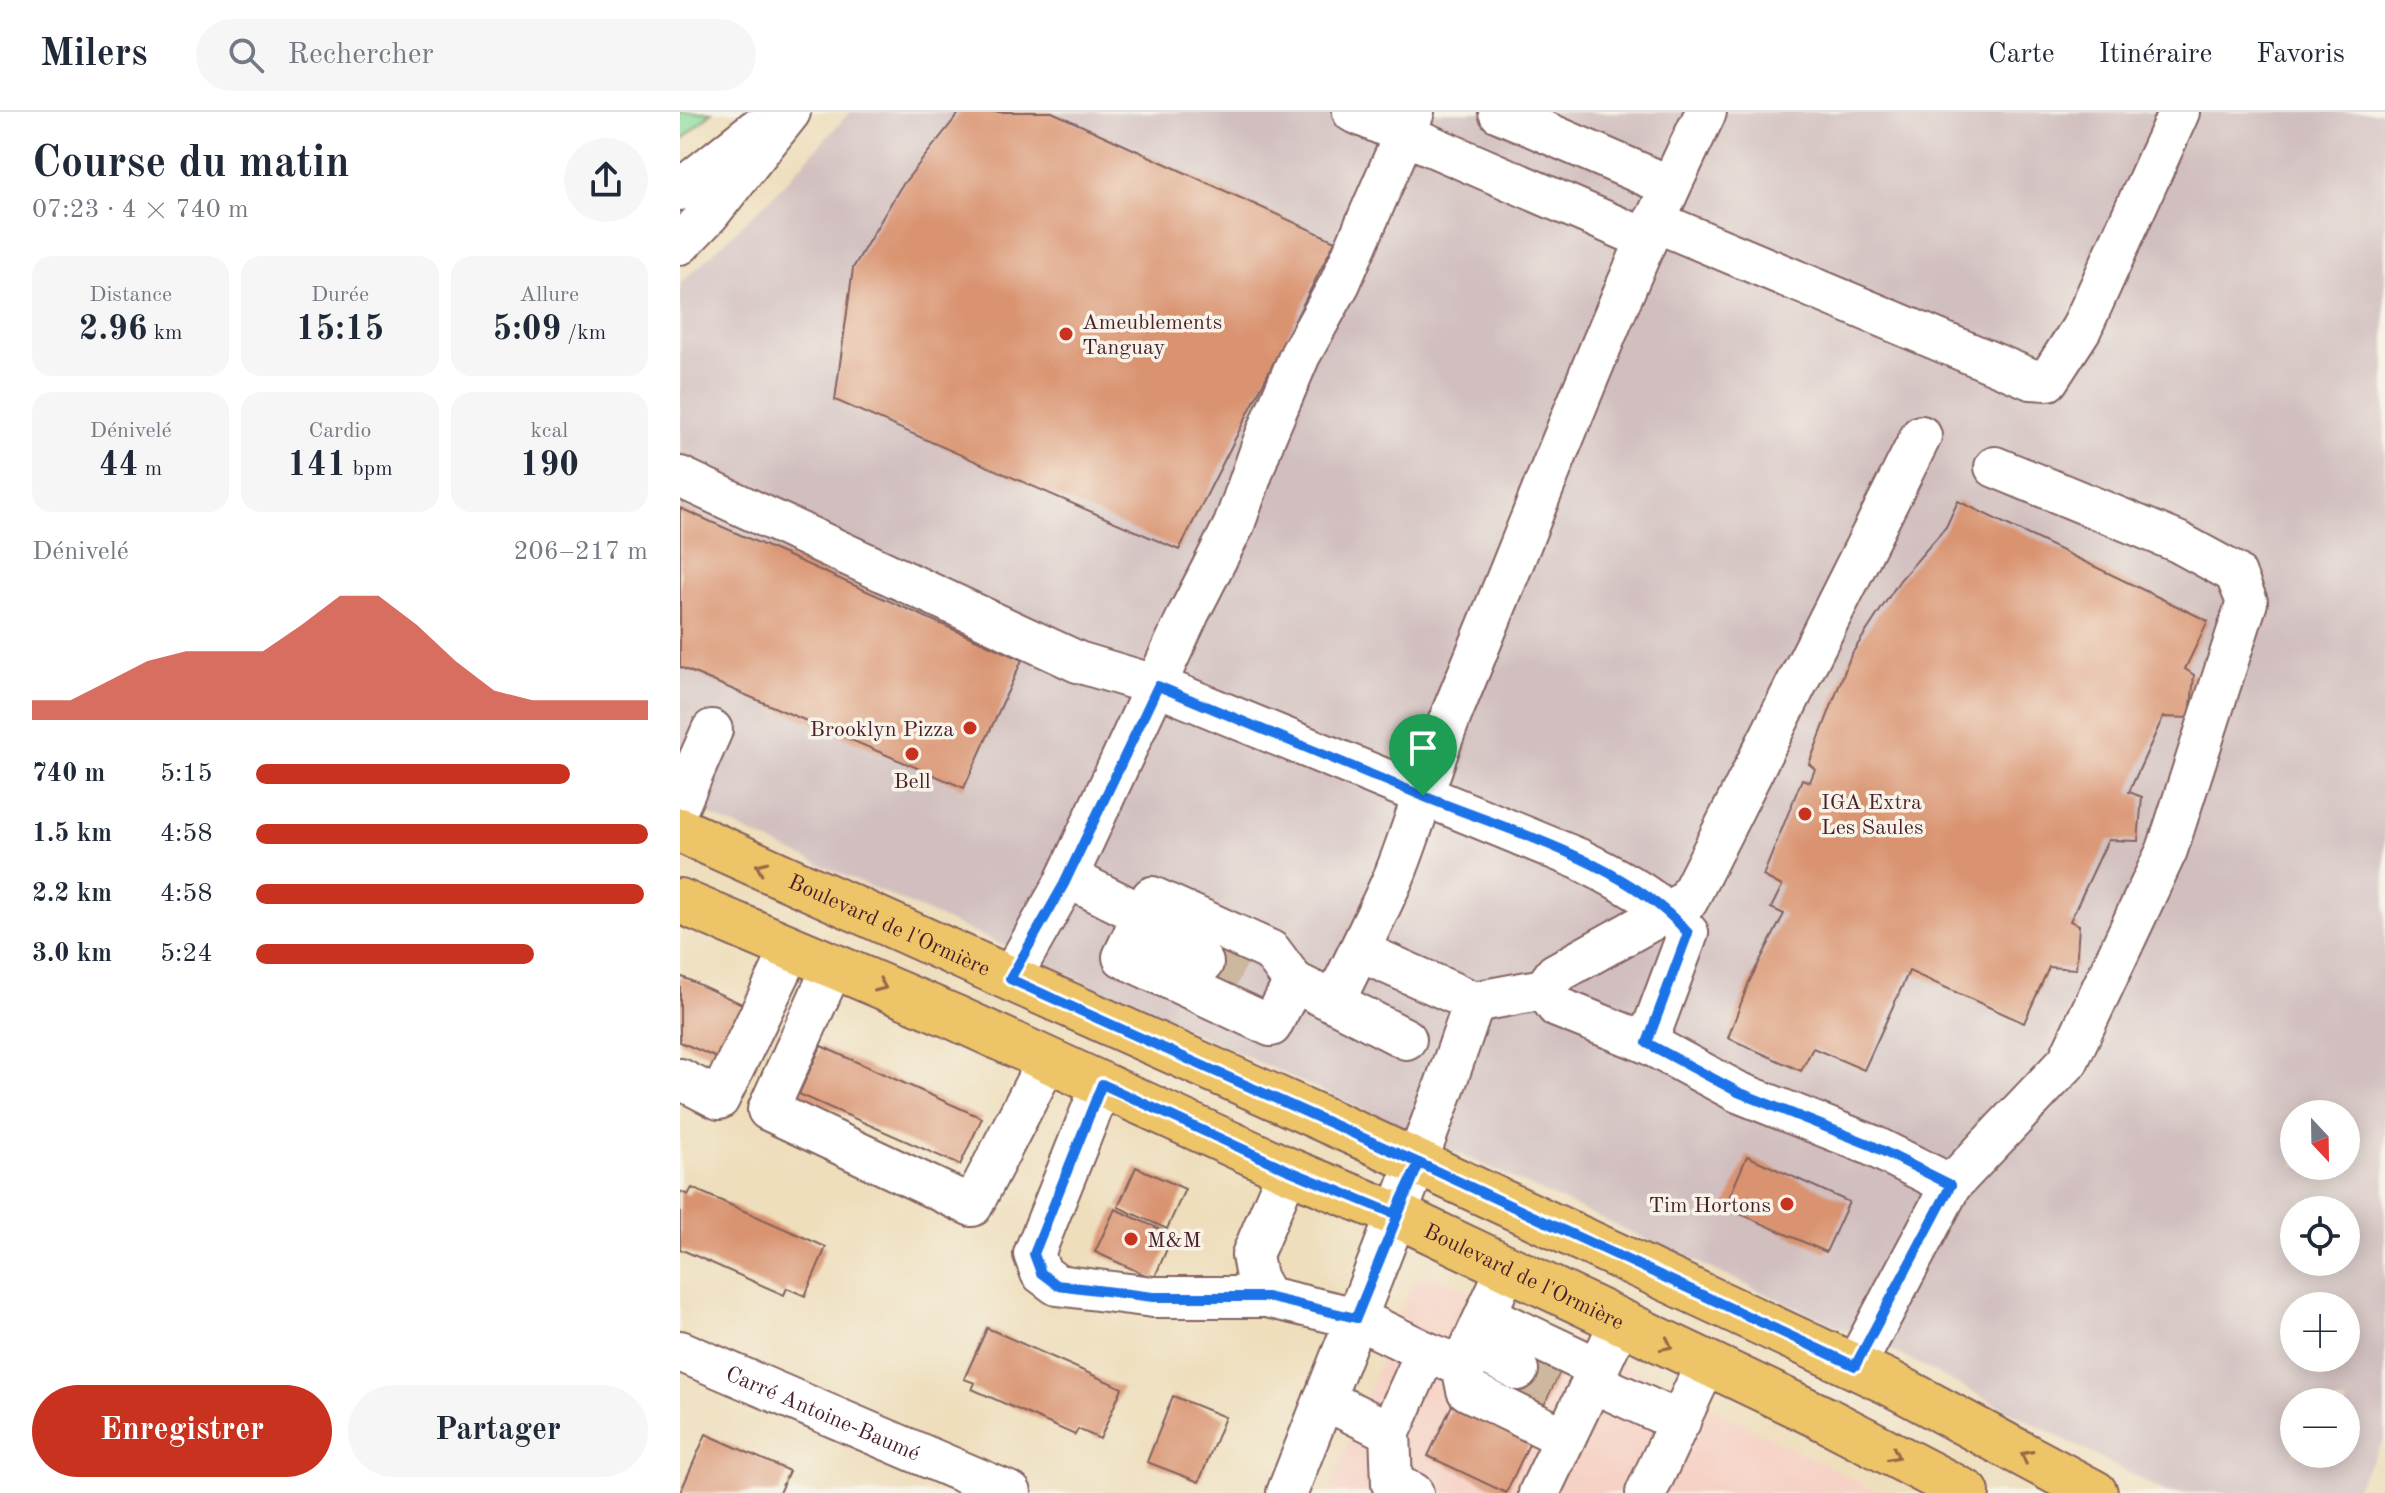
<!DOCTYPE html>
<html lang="fr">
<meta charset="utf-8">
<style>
:root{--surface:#fff;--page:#f6f6f7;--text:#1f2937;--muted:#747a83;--line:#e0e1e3;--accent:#c8321e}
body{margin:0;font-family:"Old Standard TT",serif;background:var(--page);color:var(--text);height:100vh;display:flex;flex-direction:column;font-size:30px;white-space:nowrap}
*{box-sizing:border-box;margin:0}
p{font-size:26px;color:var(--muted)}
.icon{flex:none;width:44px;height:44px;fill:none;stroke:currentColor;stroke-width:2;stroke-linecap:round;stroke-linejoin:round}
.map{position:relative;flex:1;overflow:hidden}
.details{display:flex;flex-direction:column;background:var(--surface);width:680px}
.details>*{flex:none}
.needle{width:52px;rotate:158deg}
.fabs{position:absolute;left:1600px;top:988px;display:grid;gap:16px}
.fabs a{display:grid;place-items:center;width:80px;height:80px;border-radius:50%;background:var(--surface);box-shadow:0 4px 20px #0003;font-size:40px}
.pin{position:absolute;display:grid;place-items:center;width:68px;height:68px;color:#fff;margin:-82px -34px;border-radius:50% 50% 50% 0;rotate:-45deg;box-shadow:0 0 8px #0007}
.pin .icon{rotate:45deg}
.round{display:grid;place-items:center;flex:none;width:84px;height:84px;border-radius:42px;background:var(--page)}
.summary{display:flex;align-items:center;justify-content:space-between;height:136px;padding:0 32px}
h1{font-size:44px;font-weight:700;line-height:60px}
.figures{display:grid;grid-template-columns:repeat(3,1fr);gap:12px;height:136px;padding:8px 32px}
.figures div{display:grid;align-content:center;border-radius:20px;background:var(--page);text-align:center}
.figures b{font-size:34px;font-weight:700}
.figures small{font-size:22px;font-weight:400}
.figures p{font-size:22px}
.chart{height:224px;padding:16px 32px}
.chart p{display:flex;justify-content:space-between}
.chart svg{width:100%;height:144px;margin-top:8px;fill:var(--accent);opacity:.7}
.cta{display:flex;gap:16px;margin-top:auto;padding:16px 32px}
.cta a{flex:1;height:92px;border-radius:48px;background:var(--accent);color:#fff;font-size:32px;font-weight:700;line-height:92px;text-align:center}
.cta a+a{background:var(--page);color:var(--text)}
ul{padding:0 32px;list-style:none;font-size:26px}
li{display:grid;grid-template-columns:128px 96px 1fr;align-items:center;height:60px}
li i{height:20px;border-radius:10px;background:var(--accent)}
header{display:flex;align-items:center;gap:48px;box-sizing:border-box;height:112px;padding:0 40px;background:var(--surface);border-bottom:2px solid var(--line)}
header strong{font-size:38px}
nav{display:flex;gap:44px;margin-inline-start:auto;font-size:28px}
.search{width:560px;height:72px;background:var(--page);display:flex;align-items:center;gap:20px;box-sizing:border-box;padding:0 28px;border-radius:44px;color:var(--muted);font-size:30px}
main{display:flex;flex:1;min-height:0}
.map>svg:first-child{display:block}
.built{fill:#f6d1c5}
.industrial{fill:#d1bfbf;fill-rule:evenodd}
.green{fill:#8edd9d;stroke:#6c7e64;stroke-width:2}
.building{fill:#d99370}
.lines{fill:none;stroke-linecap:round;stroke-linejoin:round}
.minor-tunnel{stroke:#cdb89f;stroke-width:40;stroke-dasharray:40 20;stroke-linecap:butt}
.minor-casing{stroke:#83625e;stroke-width:44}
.major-casing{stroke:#83625e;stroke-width:48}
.minor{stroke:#fff;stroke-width:40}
.major{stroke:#eec469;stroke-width:44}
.oneway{stroke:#946947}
.route-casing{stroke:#fff;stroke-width:16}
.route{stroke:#1a73e8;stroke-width:10}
.poi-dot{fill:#c8321e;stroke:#f7f3e8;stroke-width:3}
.labels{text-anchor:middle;stroke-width:7;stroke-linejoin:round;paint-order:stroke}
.poi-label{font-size:22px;fill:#4a1f2b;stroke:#f7f3e8;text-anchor:start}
.street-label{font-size:22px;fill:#4a1f2b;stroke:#f7f3e8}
</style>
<header>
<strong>Milers</strong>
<div class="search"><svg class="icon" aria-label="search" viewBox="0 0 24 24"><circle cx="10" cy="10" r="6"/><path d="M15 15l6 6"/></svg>Rechercher</div>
<nav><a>Carte</a><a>Itinéraire</a><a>Favoris</a></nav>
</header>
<main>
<section class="details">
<div class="summary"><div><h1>Course du matin</h1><p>07:23 · 4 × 740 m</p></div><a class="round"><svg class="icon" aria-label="share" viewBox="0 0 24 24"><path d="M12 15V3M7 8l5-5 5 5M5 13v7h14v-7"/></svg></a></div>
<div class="figures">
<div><p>Distance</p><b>2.96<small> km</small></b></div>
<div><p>Durée</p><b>15:15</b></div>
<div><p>Allure</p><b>5:09<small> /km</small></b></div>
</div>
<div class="figures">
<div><p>Dénivelé</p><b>44<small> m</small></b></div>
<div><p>Cardio</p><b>141<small> bpm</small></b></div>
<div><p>kcal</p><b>190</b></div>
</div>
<div class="chart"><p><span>Dénivelé</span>206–217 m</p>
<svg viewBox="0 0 160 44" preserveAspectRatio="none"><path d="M0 44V38L10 38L20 32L30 26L40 23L50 23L60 23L70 15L80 6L90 6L100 15L110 26L120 35L130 38L140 38L150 38L160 38V44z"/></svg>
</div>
<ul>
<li><b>740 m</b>5:15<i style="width:80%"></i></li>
<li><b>1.5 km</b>4:58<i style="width:100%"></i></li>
<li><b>2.2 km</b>4:58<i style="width:99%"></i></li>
<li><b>3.0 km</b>5:24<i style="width:71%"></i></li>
</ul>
<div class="cta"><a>Enregistrer</a><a>Partager</a></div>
</section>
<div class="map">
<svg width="1705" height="1381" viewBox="0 0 1705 1381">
<rect width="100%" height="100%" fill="#f7f3e8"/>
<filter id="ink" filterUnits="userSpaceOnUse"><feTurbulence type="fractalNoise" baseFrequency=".0125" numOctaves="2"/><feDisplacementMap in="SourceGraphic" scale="16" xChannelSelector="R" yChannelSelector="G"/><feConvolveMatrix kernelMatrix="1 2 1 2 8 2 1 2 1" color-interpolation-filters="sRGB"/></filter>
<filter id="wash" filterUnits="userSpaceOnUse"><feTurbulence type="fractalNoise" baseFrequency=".006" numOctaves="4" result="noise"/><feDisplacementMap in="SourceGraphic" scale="32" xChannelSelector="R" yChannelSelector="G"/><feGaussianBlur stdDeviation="1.8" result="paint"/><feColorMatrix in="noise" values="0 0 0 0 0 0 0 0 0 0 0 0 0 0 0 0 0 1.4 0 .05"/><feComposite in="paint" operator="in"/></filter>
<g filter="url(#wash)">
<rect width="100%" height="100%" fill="#eedebc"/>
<path class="built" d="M754 1164 898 1228 1200 1381H648L730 1175 737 1168Z"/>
<path class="industrial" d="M170 0H1705V1327L1672 1381H1488L1229 1247 331 837 0 690V172L94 83ZM1614 1002H1666V1054H1614ZM1614 1098H1666V1150H1614ZM1614 1194H1666V1246H1614ZM1614 1290H1666V1342H1614Z"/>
<path class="green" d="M0 0H32L0 30Z"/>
<g id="blocks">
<path class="building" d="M280 0H372L655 129 499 438 155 288 173 156 220 76Z
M1278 389 1528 509 1505 557 1514 563 1510 606 1483 605 1449 680 1462 685 1458 729 1428 728 1390 809 1399 813 1396 857 1369 855 1344 911 1229 859 1184 958 1133 936 1121 959 1048 926 1069 870 1104 802 1091 796 1102 774 1083 764 1122 667 1130 670 1135 657 1129 652 1171 543 1220 468 1266 415Z
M0 396 342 548 284 676 0 555Z
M0 864 62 892 37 946 0 930Z
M141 934 302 1006 280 1053 119 982Z
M1067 1044 1169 1090 1146 1140 1045 1095Z
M456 1055 505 1077 487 1117 438 1095Z
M12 1076 146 1135 125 1184 107 1176 104 1183 0 1137V1079L8 1083Z
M435 1097 493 1123 474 1167 415 1140Z
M307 1216 442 1276 420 1327 398 1317 395 1323 292 1277 295 1271 284 1267Z
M851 1232 885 1249 859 1303 824 1287Z
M493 1284 545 1305 519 1370 467 1350Z
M773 1291 851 1328 826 1381 748 1344Z
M26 1322 109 1359 99 1381H0Z"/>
</g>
</g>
<g filter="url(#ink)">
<use href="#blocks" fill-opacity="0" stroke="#83625e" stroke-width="2"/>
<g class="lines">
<path class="minor-tunnel" d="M523 851 563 871
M838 1258 872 1275"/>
<g class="minor-casing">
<g id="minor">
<path d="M673 0 966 127"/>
<path d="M819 0 990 74"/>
<path d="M1026 0C931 194 857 397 774 596 752 650 737 707 715 762 704 788 691 813 679 839L794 890 864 877 875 862 1008 788 1241 324"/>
<path d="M0 78 75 18"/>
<path d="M974 109 1351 267 1368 268 1401 217 1499 0"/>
<path d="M0 132 29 102 110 0"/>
<path d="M0 365 398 550 478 574 899 747C940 768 978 786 1008 821L967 931"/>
<path d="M0 691 32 618"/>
<path d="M387 765 463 803 443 845 591 914 614 870 654 890"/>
<path d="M463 803 472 785 591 839 614 870"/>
<path d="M455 818 523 851"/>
<path d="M679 839 654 890 726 927"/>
<path d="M153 854 88 998 292 1094 368 947"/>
<path d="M330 867 384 772 509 501 554 413 584 328 620 243 660 171 734 0"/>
<path d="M864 877 877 895 967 931 1058 980 1191 1033 1271 1073"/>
<path d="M0 967 39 987 112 836"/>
<path d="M422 972 354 1142 361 1161 377 1173 473 1185H587"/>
<path d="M608 1058 572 1143 576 1165 587 1185 676 1206 746 1240 710 1320 712 1372 733 1381"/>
<path d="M806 1203 918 1256"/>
<path d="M940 1210 912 1270 1000 1310"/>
<path d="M792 1234 838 1258"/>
<path id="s1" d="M0 1239 331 1381"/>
<path d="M746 1240 782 1254 827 1156"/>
<path d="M782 1254 787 1278 885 1326"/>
<path d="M1175 1254 1271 1073 1388 949 1487 738 1567 490 1555 461 1498 430 1315 355"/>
<path d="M644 1287 710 1320"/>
<path d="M607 1381C671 1218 738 1056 794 890"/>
<path d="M859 1381 912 1270"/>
<path d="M966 1381 1026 1252"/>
</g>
</g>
<g class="major-casing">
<g id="major">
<path id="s2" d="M0 718 685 1026 1210 1271 1415 1381"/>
<path id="s3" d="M0 789 274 905 608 1058 715 1102 1145 1307 1287 1381"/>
</g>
</g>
<use href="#minor" class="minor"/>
<use href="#major" class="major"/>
</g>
<defs><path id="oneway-chevron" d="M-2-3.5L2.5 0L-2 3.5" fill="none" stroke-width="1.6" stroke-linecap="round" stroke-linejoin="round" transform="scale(2)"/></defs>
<g class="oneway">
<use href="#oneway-chevron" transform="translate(81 755) rotate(-156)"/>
<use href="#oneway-chevron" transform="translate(201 874) rotate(23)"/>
<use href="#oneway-chevron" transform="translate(987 1233) rotate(26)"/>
<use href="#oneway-chevron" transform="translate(1214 1343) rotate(27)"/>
<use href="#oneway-chevron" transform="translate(1346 1344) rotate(-152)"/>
</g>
</g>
<g class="lines" filter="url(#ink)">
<g class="route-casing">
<path id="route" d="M743 684 478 574 384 772 330 867 739 1051 715 1102 608 1058 422 972 354 1142 361 1161 377 1173 473 1185H587L676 1206 739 1051 1175 1254 1271 1073 1191 1033 1058 980 967 931 1008 821C946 750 829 719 743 684"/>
</g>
<use href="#route" class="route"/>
</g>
<g class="poi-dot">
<circle cx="386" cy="222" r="8"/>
<circle cx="290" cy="616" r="8"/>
<circle cx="232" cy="642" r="8"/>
<circle cx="1125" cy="702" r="8"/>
<circle cx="1107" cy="1092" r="8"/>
<circle cx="451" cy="1127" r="8"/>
</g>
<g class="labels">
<g class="poi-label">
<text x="402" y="217">Ameublements<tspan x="402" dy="25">Tanguay</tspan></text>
<text x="274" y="624" text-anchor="end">Brooklyn Pizza</text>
<text x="232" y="676" text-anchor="middle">Bell</text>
<text x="1141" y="697">IGA Extra<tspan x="1141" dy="25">Les Saules</tspan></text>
<text x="1091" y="1100" text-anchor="end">Tim Hortons</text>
<text x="467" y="1135">M&amp;M</text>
</g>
<g class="street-label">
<text dy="8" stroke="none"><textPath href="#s2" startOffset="230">Boulevard de l'Ormière</textPath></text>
<text dy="8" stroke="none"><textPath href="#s3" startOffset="924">Boulevard de l'Ormière</textPath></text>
<text dy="8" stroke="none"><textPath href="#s1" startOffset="156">Carré Antoine-Baumé</textPath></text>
</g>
</g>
</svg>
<div class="fabs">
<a><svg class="needle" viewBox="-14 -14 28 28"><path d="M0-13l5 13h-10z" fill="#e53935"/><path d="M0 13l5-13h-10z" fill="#747a83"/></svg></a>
<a><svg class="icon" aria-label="locate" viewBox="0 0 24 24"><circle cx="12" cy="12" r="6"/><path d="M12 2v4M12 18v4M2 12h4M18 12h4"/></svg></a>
<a>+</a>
<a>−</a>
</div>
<div class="pin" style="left:743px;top:684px;background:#1e9e55"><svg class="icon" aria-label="arrive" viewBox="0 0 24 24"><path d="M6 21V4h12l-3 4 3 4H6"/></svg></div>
</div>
</main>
